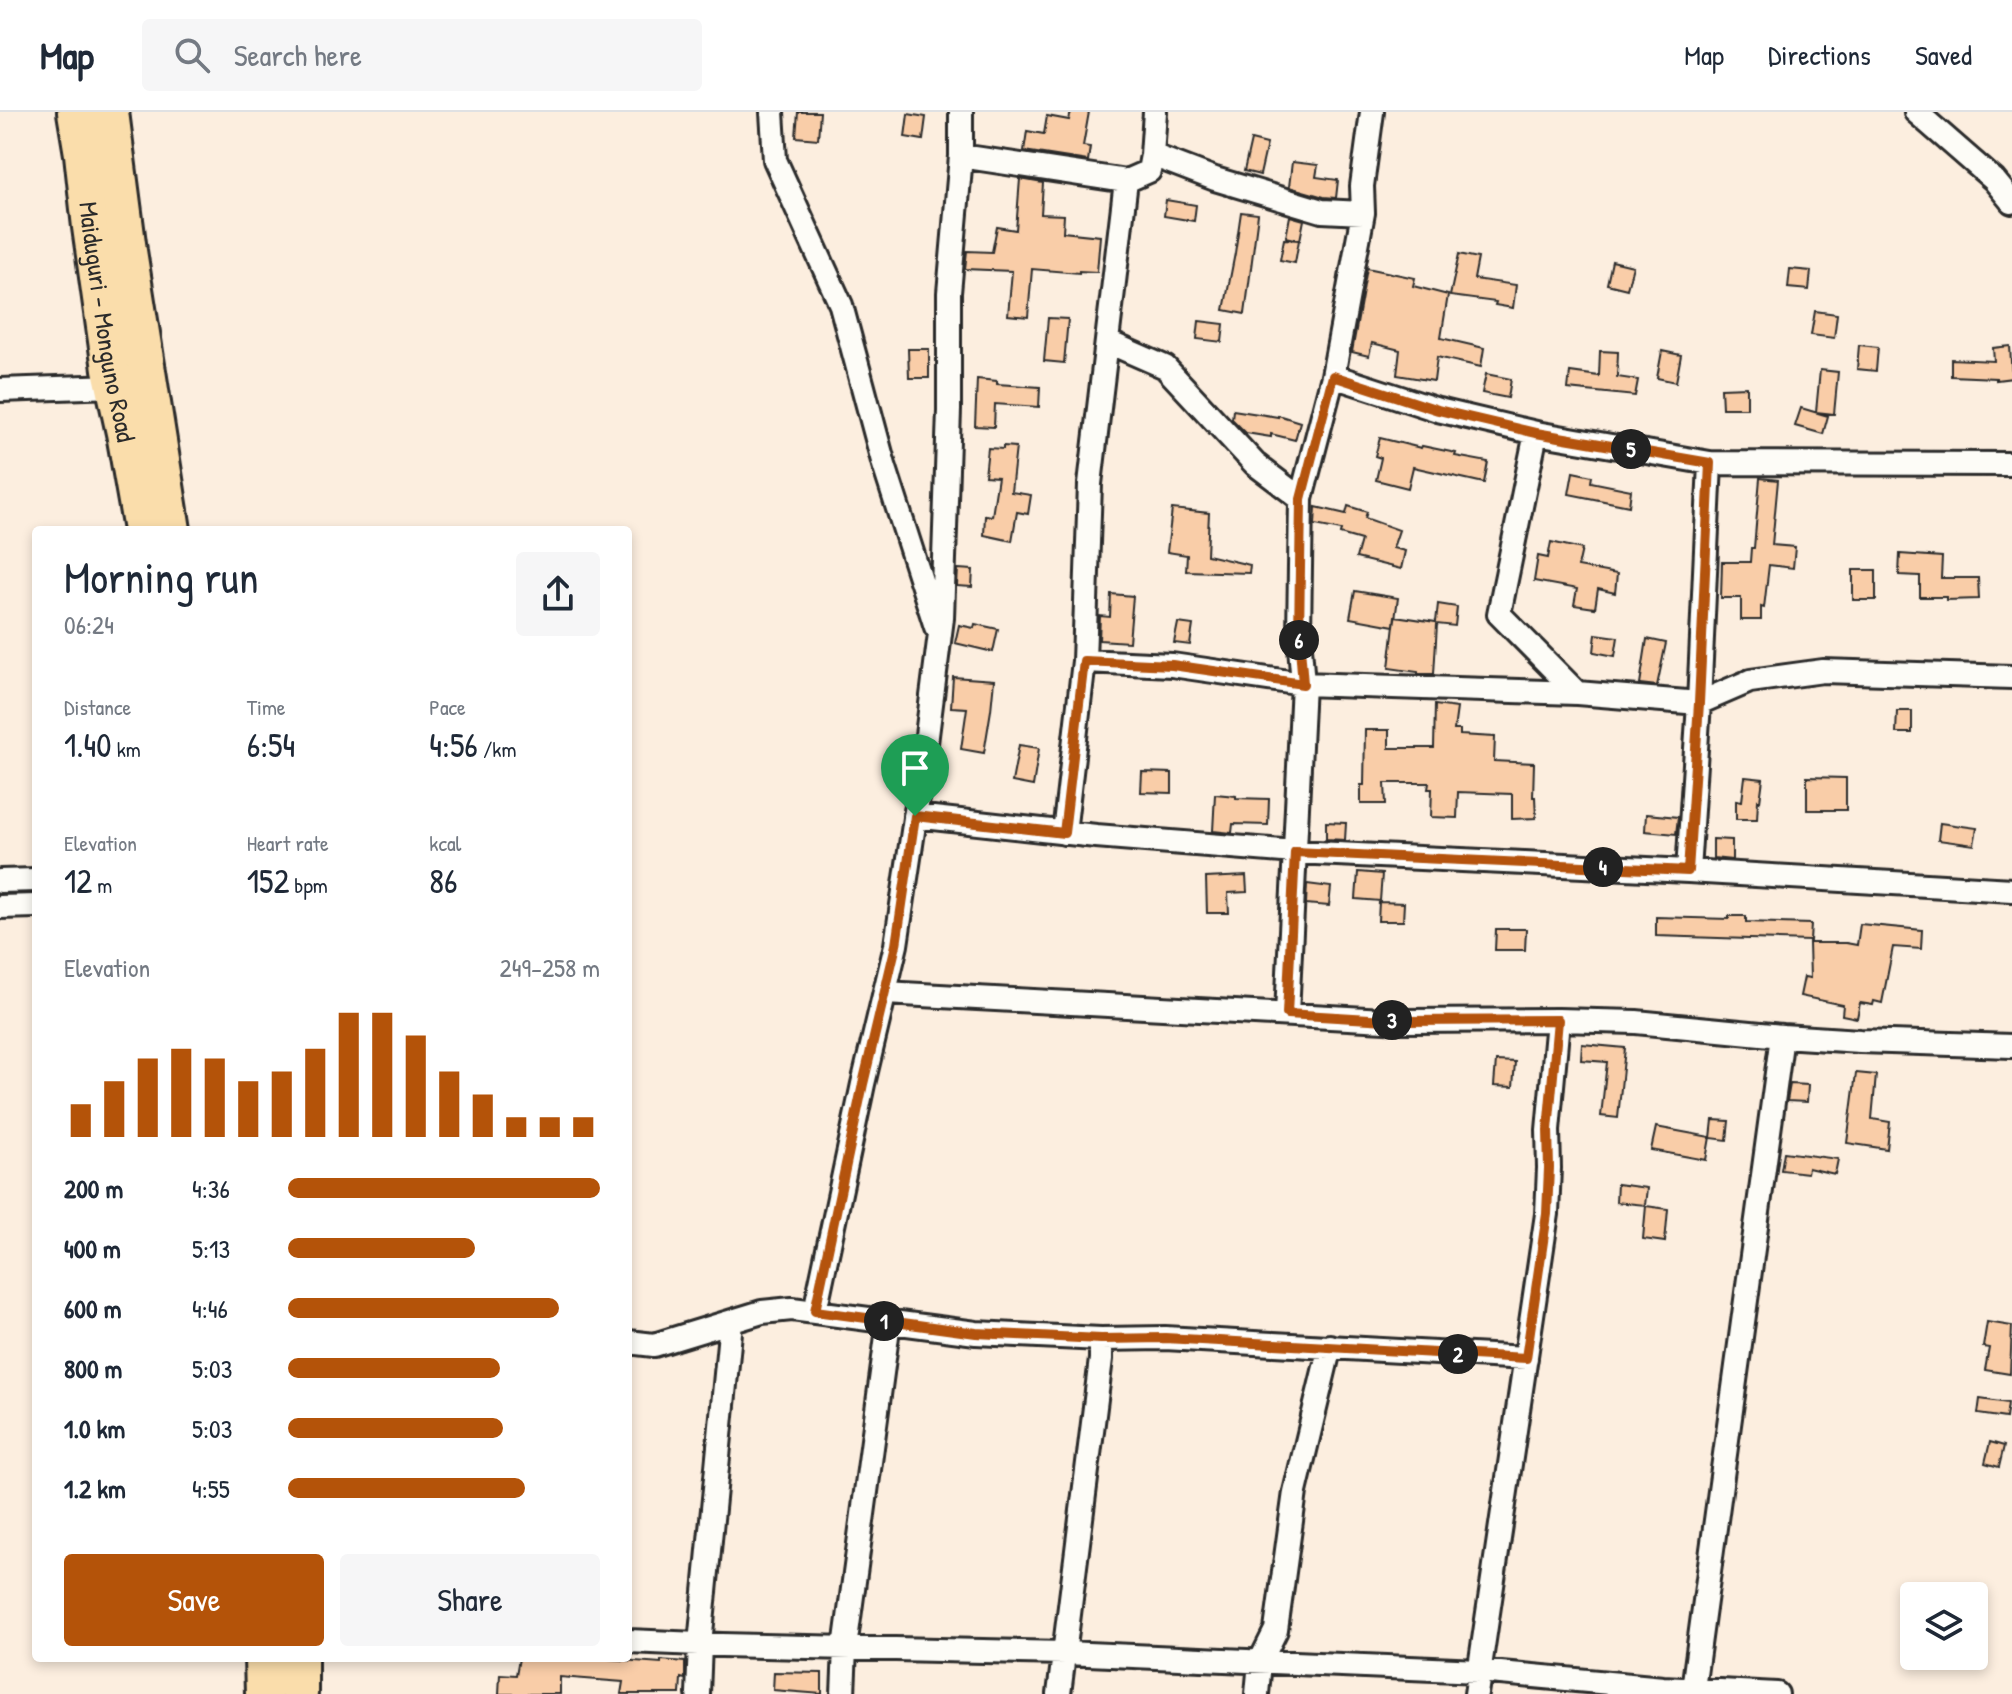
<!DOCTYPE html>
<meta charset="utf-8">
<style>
:root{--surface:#fff;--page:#f6f6f7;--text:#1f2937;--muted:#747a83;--line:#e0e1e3;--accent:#b45309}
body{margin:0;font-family:"Patrick Hand",sans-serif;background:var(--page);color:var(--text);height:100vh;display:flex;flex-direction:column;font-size:30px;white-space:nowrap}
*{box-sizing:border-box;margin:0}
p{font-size:26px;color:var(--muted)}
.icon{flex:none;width:44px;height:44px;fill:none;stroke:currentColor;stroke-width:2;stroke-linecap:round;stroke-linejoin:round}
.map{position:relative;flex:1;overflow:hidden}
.details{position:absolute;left:32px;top:414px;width:600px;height:1136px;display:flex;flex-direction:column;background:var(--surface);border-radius:8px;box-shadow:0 4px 12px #0003}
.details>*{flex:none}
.buttons{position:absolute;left:1900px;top:1470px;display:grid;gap:16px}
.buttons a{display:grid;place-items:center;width:88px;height:88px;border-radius:8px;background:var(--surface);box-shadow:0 4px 12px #0003;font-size:40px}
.pin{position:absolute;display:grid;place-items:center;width:68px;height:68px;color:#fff;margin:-82px -34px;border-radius:50% 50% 50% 0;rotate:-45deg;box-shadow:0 0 8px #0007}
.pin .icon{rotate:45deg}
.km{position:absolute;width:40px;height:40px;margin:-20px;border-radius:50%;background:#222;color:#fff;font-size:22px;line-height:40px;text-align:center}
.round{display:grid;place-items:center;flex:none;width:84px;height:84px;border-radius:8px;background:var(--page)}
.overview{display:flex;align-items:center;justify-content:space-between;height:136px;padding:0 32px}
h1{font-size:44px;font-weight:600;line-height:60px}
.stats{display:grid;grid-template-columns:repeat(3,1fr);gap:12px;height:136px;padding:8px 32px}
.stats div{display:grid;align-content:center}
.stats b{font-size:34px;font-weight:600}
.stats small{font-size:22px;font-weight:400}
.stats p{font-size:22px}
.chart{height:224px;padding:16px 32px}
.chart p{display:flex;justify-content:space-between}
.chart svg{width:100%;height:144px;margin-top:8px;stroke:var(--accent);stroke-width:6}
.primary-button{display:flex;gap:16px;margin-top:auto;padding:16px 32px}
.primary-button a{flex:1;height:92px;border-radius:8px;background:var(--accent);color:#fff;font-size:32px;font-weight:600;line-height:92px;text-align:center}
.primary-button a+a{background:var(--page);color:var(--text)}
ul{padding:0 32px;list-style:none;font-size:26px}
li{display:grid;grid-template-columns:128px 96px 1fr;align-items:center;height:60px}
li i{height:20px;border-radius:10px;background:var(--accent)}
header{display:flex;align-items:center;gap:48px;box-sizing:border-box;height:112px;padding:0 40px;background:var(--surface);border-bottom:2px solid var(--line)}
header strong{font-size:38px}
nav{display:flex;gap:44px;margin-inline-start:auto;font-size:28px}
.search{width:560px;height:72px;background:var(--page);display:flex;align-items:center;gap:20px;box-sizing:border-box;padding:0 28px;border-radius:8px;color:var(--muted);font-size:30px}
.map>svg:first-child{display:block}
.building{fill:#f9cda8;stroke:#2b2b2b;stroke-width:2}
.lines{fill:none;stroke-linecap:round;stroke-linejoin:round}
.street-casing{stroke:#2b2b2b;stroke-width:28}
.primary-casing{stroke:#2b2b2b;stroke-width:42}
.street{stroke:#fdfcf7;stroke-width:22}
.primary{stroke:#faddab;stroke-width:36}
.route-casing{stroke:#fff;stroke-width:16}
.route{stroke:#b45309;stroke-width:10}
.labels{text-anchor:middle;stroke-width:7;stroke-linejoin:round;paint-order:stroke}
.street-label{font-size:26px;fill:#2b2b2b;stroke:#fdfcf7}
</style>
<header>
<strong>Map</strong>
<div class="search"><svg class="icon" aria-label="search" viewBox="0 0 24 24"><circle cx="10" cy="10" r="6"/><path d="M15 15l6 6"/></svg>Search here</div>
<nav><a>Map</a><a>Directions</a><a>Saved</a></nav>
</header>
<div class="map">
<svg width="2012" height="1582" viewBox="0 0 2012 1582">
<rect width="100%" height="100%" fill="#fceedf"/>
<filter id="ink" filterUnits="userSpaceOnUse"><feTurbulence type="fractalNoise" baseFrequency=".0125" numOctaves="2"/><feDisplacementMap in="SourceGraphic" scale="16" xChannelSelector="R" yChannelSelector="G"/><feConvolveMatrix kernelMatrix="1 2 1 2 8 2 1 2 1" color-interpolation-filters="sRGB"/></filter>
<g filter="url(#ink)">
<path class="building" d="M798 0H820L818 27 796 25Z
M1071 0H1089L1083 34 1090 35 1088 49 1024 39 1027 19 1044 22 1047 4 1069 8Z
M908 2 926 5 923 28 905 25Z
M1251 28 1267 32 1260 63 1244 59Z
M1292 50 1318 53 1316 65 1338 68 1336 86 1324 85 1289 75Z
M1020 67 1043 71 1041 102 1064 103 1063 120 1100 124 1097 160 1079 159V161L1032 157 1028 205 1008 203 1012 159 965 157 967 139 992 140 997 115 1016 118Z
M1166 88 1196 93 1194 109 1164 104Z
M1241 100 1258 102 1245 202 1224 198 1235 141Z
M1290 104 1304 108 1300 128 1286 125Z
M1284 127 1299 128 1295 151 1280 148Z
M1459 142 1478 146 1474 167 1516 173 1513 196 1495 193 1496 190 1450 184Z
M1612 149 1633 154 1627 177 1607 172Z
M1367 156 1415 166 1413 174 1448 183 1441 226 1484 236 1481 255 1437 245 1434 269 1397 263 1400 238 1372 231 1369 244 1352 240Z
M1790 157 1811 159 1809 178 1788 176Z
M1815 199 1837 202 1834 226 1811 223Z
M1048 206 1068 207 1064 251 1044 249Z
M1199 209 1224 212 1222 230 1197 227Z
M1859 233 1878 235 1876 259 1857 257Z
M2010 234 2012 266 1996 268V266L1951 264V247L1994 249 1993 236Z
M908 237H929V266H909Z
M1600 239 1618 240 1617 265 1638 268 1635 284 1568 277 1570 260 1599 264Z
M1662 239 1681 243 1676 270 1657 266Z
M1820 258 1838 260 1834 302 1816 300Z
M1486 262 1511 267 1508 286 1482 281Z
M977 267 997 269V272L1040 275 1039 295 995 292 994 315 975 314Z
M1747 275V296H1722L1721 276Z
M1801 296 1828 304 1823 322 1795 314Z
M1233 298 1278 305V303L1300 310 1295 328 1271 322V325L1246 321 1232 307Z
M1380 326 1421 336 1422 334 1456 341 1455 344 1488 350 1484 371 1413 355 1408 376 1376 368 1381 346 1375 344Z
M1003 334 1016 335 1011 380 1031 383 1028 402 1017 400 1012 429 984 423 985 403 992 404 998 365 985 364 988 336 1003 337Z
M1573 360 1592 364 1591 370 1631 378 1629 394 1569 382Z
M1760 366 1778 368 1772 433 1795 435 1793 456 1769 453 1764 496 1761 495V508H1741V486H1721L1722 450H1750L1751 436H1754Z
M1348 394 1367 400 1365 406 1399 418 1393 436 1405 439 1401 457 1356 446 1361 428 1340 422 1341 418 1315 413 1316 395 1346 402Z
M1172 397 1209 401 1207 443 1250 453 1249 461 1186 459 1187 443 1167 440Z
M1551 430 1582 437 1578 455 1617 462 1615 481 1598 477 1595 496 1574 493 1577 477 1534 469 1538 444 1548 446Z
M1900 442 1942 445 1941 466H1978L1979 487 1946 488V485H1920V464L1899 463Z
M958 457 973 458 972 475 957 474Z
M1853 458H1876V488H1853Z
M1355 479 1398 486 1394 514 1350 506Z
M1111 482 1133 484 1129 530 1099 528 1100 504 1110 505Z
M1438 492 1457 495 1455 514 1437 512 1434 562H1418V560L1389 556 1395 504 1436 510Z
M1178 511 1193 513 1190 533 1174 531Z
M975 512 998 517 993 540 955 531 959 513 974 516Z
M1596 522 1618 525 1615 544 1594 540Z
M1647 527 1666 531 1657 574 1640 572Z
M953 565 994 568 991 598 984 641 961 637 967 596 951 595Z
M1435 593 1457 596 1454 618H1460V623L1495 625 1494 649 1534 651 1533 685H1535L1536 706 1512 707V682L1458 680 1457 706 1431 705 1432 677H1428L1429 671H1385L1386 692H1361V673H1364L1365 618H1389V636H1434Z
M1897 599H1912V621H1896Z
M1019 633 1039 636 1033 674 1012 670Z
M1142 660 1172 661V681L1141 680Z
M1745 665 1763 667 1760 689 1758 688 1757 707H1736V688L1742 689Z
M1807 665 1846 666V698H1807Z
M1215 682 1236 684V686L1269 687 1268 713 1233 712 1232 721 1213 719Z
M1646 702 1678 705 1676 722 1645 719Z
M1326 710 1346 711 1345 728 1326 727Z
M1940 711 1977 716 1974 733 1938 728Z
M1713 727 1732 728V748L1713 746Z
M1358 760 1382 762 1380 789 1356 787Z
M1246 764 1247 780 1228 781 1229 801H1207L1206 766Z
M1307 772 1331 775 1329 794 1306 792Z
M1379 790 1404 791 1403 809H1378Z
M1729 804H1746V810L1811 812 1810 829 1656 824V805L1729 807Z
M1860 812 1922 818 1921 837 1893 835 1882 891 1874 889 1873 893 1860 891 1857 906 1842 903 1843 893 1800 884 1804 865 1810 866 1809 831H1846L1857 833Z
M1496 817H1526L1525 838H1495Z
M1582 932 1625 936 1618 1006 1601 1004 1607 950 1581 948Z
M1496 949 1515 950 1513 975 1494 974Z
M1856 961 1876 963 1872 1007 1890 1010 1887 1037 1847 1031Z
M1790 972 1808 973 1807 990 1787 989Z
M1713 1008 1729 1009 1727 1028 1711 1026Z
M1656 1015 1710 1025 1706 1048 1651 1038Z
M1784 1040 1838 1047 1835 1062 1808 1056 1807 1061 1781 1058Z
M1617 1072 1647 1076 1645 1093 1616 1090Z
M1646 1094 1668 1097 1665 1130 1643 1127Z
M1987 1210 2012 1214 2010 1262 1985 1258 1989 1236 1983 1235Z
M1980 1287 2008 1291 2006 1306 1978 1302Z
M1990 1330 2004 1334 1999 1355 1985 1351Z
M519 1546H594L661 1551V1548L685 1550V1567L681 1566 680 1582H621L623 1570 560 1565V1582H499L500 1562 516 1563Z
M774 1560 822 1561V1582L773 1578Z"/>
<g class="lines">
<g class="street-casing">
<path id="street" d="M772 0 775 48 841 193 884 353 936 515
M1916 0 1994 68 2012 90
M1152 43 1155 0
M961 44 1126 69
M1108 230 1165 255 1255 352 1301 387
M1333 264 1363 101 1362 74 1372 0
M0 278 115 274
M1536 321 1710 351 2012 352
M1084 549 1172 553 1303 572 1577 581
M915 704 1096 724 1295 740 1688 759 2012 778
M1064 721 1084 549 1090 372 1126 69 1149 59 1152 43 1215 67 1322 99 1363 101
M1688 759 1699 591 1710 351
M0 769 36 768
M0 795 36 794
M885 881 1403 909 1558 908 1548 1018 1549 1056 1547 1102 1476 1582
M1287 902 1303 572 1299 523 1301 387 1333 264 1438 298 1536 321 1499 502 1577 581 1699 591 1750 569 1823 559 2012 565
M1558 908 1636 910 1782 924 1860 929 2012 934
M815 1199 863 972 896 833 925 639 942 506 949 298V181L961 44V0
M628 1230 654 1233 762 1200 792 1197 976 1221 1101 1227
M628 1529 722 1533 1065 1541 1479 1559 1663 1576 1777 1582
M1693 1577 1782 924
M698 1582 700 1532 731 1210
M843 1582 845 1536 889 1209
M1059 1582 1101 1247V1227L1165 1226 1526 1246
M1257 1582 1260 1550 1276 1518 1295 1380 1330 1234"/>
</g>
<g class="primary-casing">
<g id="primary">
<path id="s1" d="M76 0 83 42 91 115 111 257 125 321 142 418"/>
<path d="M110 0 128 139 172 418"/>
<path d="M263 1546 264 1582"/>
<path d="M299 1582V1546"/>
</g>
</g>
<use href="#street" class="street"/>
<use href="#primary" class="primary"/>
</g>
</g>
<g class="lines" filter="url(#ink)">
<g class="route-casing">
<path id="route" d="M1333 264 1438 298 1536 321 1710 351 1699 591 1688 759 1295 740 1287 902 1403 909 1558 908 1548 1018 1549 1056 1547 1102 1526 1246 1165 1226 1101 1227 976 1221 815 1199 863 972 896 833 915 704 1064 721 1084 549 1172 553 1303 572 1299 523 1301 387Z"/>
</g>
<use href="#route" class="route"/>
</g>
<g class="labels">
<g class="street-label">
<text dy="9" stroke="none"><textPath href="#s1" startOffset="212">Maiduguri - Monguno Road</textPath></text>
</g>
</g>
</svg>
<div class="buttons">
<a><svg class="icon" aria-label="layers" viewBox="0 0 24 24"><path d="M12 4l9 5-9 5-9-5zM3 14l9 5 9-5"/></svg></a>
</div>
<div class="pin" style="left:915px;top:704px;background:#1e9e55"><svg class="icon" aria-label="arrive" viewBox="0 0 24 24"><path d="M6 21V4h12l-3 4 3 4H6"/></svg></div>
<b class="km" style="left:884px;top:1209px">1</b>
<b class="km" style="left:1458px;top:1242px">2</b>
<b class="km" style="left:1392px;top:908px">3</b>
<b class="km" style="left:1603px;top:755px">4</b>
<b class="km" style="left:1631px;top:337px">5</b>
<b class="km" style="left:1299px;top:528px">6</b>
<section class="details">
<div class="overview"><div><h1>Morning run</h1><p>06:24</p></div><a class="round"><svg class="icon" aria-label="share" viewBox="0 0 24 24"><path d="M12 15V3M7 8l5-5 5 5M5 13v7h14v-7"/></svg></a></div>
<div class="stats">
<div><p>Distance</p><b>1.40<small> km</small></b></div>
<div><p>Time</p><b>6:54</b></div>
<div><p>Pace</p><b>4:56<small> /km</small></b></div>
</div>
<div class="stats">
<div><p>Elevation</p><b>12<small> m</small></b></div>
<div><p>Heart rate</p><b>152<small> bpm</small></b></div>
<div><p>kcal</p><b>86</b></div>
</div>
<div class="chart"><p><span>Elevation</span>249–258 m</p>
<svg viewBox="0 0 160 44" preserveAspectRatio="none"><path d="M5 44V34M15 44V27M25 44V20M35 44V17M45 44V20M55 44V27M65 44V24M75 44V17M85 44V6M95 44V6M105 44V13M115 44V24M125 44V31M135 44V38M145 44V38M155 44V38"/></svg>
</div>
<ul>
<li><b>200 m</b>4:36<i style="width:100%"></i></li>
<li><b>400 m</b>5:13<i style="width:60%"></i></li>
<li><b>600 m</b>4:46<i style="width:87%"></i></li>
<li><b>800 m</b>5:03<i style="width:68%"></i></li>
<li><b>1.0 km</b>5:03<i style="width:69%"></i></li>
<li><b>1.2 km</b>4:55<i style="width:76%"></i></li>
</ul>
<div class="primary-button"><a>Save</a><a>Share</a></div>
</section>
</div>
